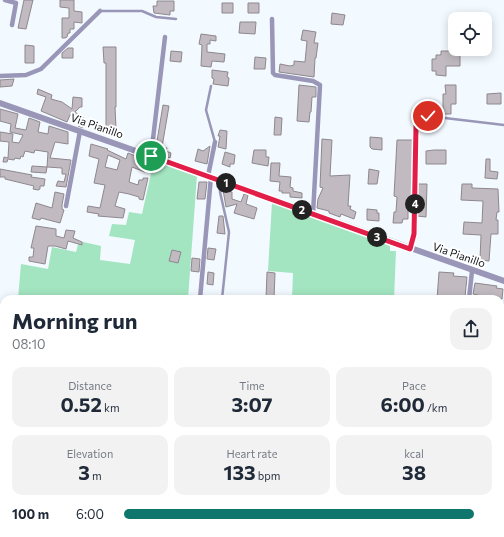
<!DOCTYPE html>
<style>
:root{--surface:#fff;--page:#f2f2f3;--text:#1f2937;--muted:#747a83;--accent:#0f766e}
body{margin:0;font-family:Commissioner,sans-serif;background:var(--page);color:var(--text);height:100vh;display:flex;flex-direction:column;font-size:15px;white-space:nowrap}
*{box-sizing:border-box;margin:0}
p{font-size:13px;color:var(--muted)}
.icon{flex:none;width:22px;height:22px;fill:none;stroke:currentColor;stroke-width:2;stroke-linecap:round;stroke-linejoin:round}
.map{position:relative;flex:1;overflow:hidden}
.sheet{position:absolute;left:0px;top:295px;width:504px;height:242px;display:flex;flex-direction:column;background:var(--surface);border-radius:12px 12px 0 0;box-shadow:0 2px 10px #0003}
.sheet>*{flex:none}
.fabs{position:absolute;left:448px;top:12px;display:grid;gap:8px}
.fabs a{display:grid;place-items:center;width:44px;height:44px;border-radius:8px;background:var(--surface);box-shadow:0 2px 10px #0003;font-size:20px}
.pin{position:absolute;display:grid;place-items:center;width:34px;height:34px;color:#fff;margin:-17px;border:2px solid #fff;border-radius:50%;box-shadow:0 1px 4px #0007}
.km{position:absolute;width:20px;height:20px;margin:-10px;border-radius:50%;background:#222;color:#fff;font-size:11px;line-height:20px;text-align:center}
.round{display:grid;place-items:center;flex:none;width:42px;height:42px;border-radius:12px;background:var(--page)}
.summary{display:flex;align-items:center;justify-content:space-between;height:68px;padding:0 12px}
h1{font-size:22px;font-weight:700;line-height:30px}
.stats{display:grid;grid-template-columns:repeat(3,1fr);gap:6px;height:68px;padding:4px 12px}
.stats div{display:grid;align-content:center;border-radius:10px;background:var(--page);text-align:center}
.stats b{font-size:20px;font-weight:700}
.stats small{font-size:11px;font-weight:400}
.stats p{font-size:11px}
ul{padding:0 12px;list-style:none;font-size:13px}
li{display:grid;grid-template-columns:64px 48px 1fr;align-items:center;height:30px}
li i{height:10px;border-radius:5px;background:var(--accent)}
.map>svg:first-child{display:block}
.green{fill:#a3e5c1}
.building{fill:#c1bbc1;stroke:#8e888e;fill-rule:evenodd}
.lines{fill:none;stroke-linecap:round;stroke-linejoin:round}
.service{stroke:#9996b7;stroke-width:2.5}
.minor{stroke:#9996b7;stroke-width:4.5}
.tertiary{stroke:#9996b7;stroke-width:6}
.route-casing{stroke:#fff;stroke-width:8}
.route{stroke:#e11d48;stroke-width:5}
.labels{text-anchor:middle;stroke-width:4;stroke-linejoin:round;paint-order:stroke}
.street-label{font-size:11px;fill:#111315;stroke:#fff}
</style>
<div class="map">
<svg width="504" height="537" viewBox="0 0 504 537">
<rect width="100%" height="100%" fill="#f2f9ff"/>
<path class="green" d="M154 160 197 175 188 299H18L21 264 48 269 52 247 76 252 79 241 101 246 100 260 130 264 135 240 109 236 112 224 126 225 129 212 142 214Z
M272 202 390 244V251H396L394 299H292L293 273 268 271Z"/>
<path class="building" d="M24 0H33L26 29 18 28Z
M60 0H74V11L82 12V23L74 22V29H70V33H68L67 37 65 38H62V18H69V8L60 7Z
M157 1H174V11H170V15L154 13 153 6H157Z
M222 3H233V13H222Z
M248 3H259V13H248Z
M332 13 345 15 343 25 331 24Z
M240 22H256L255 34 239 33Z
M303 30 316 32 314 43H318L316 58H315L314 77 279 72 280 64 290 66 294 65V61L305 62 307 41 301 40Z
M201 34 216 36V41L210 40V44H207V52L225 54 224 62 212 61 211 67 201 66 202 45 199 44Z
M25 45 34 46V63H25Z
M103 47H116V107H115L116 128H106V63H104Z
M68 48H73V58H62V53Z
M171 51 182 52 181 62 170 61Z
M441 51H460V66H446V76L436 75V71H432V59H436V55H441Z
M255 57 266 58 265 69H254Z
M212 70 228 72 227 77 229 78 228 86 213 84 214 79 212 78Z
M14 79 12 86 0 87V80Z
M299 85 316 87V97H312L311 112H310L309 122 297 121Z
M445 85H456V104H451V114H443V94H446Z
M38 89 52 95 51 99 62 102 72 109 73 97 82 98V107H80L75 112 85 119 83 128 78 126 81 119 70 115 67 122 41 111 46 97 37 94Z
M501 93V104H487V94Z
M163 105 169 106 162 147 167 148 166 151 171 153 170 158 155 153Z
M0 109 18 114 15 128 26 130 29 118 40 122 38 132 48 134 49 126 68 132V144L55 142 50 158 71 160 66 187 56 186 58 181 64 182 66 174H62V168L47 167 48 152 35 150 34 153 25 151 23 157 21 156 20 159 15 158 14 160 8 159 7 162H3L4 157 8 158 9 142 0 141V132L13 134 12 142 19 143 23 135 10 132 11 124 0 121Z
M275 117 282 118 281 135H274Z
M220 130 227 131 226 149 218 147 220 136H218Z
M370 137 382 138V150L372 149 370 147Z
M322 139 332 140 330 176 350 175 348 206H351L350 209 356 212 354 219 341 214 340 217 329 213V211L317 208 318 199 323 188 320 187Z
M397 140H413L412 196 408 199V219H403L402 223H393L394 212H396L397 197 394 196Z
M91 144 108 149 107 150 126 159 128 153 150 162 149 170 146 169 145 172 132 167 129 182 138 185 139 180H143V178H148L143 200 139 199V197L129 194 119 192 115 206 125 209 123 218 98 216 99 214 87 212 88 206 100 208 105 185 94 183 99 159 89 156ZM108 155 120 160 117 170 105 167Z
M210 146 207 164 195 161 198 149 203 151Z
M254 150H266V157H269L268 166 252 163Z
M434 150H446V164H426V151Z
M225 152 235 155 234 164H230V167L222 164Z
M486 159H490V171L498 172 497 179 485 178Z
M271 163H280L279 176 291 177 290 187 293 188V191L302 193V198L290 197V193H282V191H279L280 182 270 181Z
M32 166 47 167 46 173 31 172Z
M0 169 32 175 31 177 45 179 44 186H40V189L38 190 33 189 34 186 5 179V177H0Z
M369 169 379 171 377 184H368Z
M199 182H207L205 199H197Z
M418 184H427L426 217 417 216Z
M462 184H472V188L498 189 499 212H497L496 220H498V234H491L489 261 480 260 481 235 463 234 464 222 482 223 483 201 461 200Z
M223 190 232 192V199L241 202 244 194 248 195 246 204 257 208 254 219 234 213 237 204 226 207Z
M55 192 64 194 62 205V209L64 210 60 223 41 218 40 220 32 218 36 203 52 208Z
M367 209 377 210V213H379V221L367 220Z
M219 216H223L225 234 217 233Z
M36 226 56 229V236L64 238 66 230 75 231 73 238 82 242V245L68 241 66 249 55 246H48L45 264 29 261V257H33L34 248H31Z
M208 248 216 249 214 260 207 259Z
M172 250 181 252 178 263 169 261Z
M192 258 200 259 199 272 191 271Z
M208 272 214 273 213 285 207 284Z
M267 272 275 273 274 299H266Z
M439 272 454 273 453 276 467 277 465 297 444 296V299H437Z
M475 283 497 286 496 288 503 289 502 299 482 297V296L473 294Z
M0 429H4V477H0Z"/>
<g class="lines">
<path class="service" d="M100 11H142L156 17 176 19
M211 86 206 110 215 142
M220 181V192L229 232 222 299
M410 247 414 234 416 126 419 120 428 116 504 125"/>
<path class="minor" d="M5 0 16 3 12 25
M272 19 273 73 275 75 313 81 320 85 313 214
M0 76 26 75 41 69 100 11
M151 156 165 37
M208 176 215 142
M66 206 80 131
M200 299 211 177
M469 299 472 271
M0 425H4
M181 537V533
M418 537V533"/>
<path class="tertiary" d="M0 103 504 281"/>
</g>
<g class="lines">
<g class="route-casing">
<path id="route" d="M151 156 410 249 414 234 416 126 419 120 428 116"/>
</g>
<use href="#route" class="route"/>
</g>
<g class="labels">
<g class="street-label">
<text transform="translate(97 126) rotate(19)" y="4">Via Pianillo</text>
<text transform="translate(459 255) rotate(19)" y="4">Via Pianillo</text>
</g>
</g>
</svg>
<div class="fabs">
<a><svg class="icon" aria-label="locate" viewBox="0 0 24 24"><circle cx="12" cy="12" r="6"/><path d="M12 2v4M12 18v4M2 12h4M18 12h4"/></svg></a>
</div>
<div class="pin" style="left:151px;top:156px;background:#1e9e55"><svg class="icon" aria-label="arrive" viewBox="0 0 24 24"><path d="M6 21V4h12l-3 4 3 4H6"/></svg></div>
<div class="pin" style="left:428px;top:116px;background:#d93025"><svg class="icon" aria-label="check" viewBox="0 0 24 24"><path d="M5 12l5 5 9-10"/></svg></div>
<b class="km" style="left:226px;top:183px">1</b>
<b class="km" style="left:302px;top:210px">2</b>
<b class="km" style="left:377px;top:237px">3</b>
<b class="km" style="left:415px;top:204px">4</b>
<section class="sheet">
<div class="summary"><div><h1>Morning run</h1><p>08:10</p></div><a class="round"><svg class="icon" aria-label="share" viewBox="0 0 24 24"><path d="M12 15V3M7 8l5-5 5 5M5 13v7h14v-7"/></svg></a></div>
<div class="stats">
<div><p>Distance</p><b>0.52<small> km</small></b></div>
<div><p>Time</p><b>3:07</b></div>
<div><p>Pace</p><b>6:00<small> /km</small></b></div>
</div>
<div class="stats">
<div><p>Elevation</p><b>3<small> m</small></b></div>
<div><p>Heart rate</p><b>133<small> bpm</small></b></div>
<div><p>kcal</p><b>38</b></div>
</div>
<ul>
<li><b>100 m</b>6:00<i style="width:95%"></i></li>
</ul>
</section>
</div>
